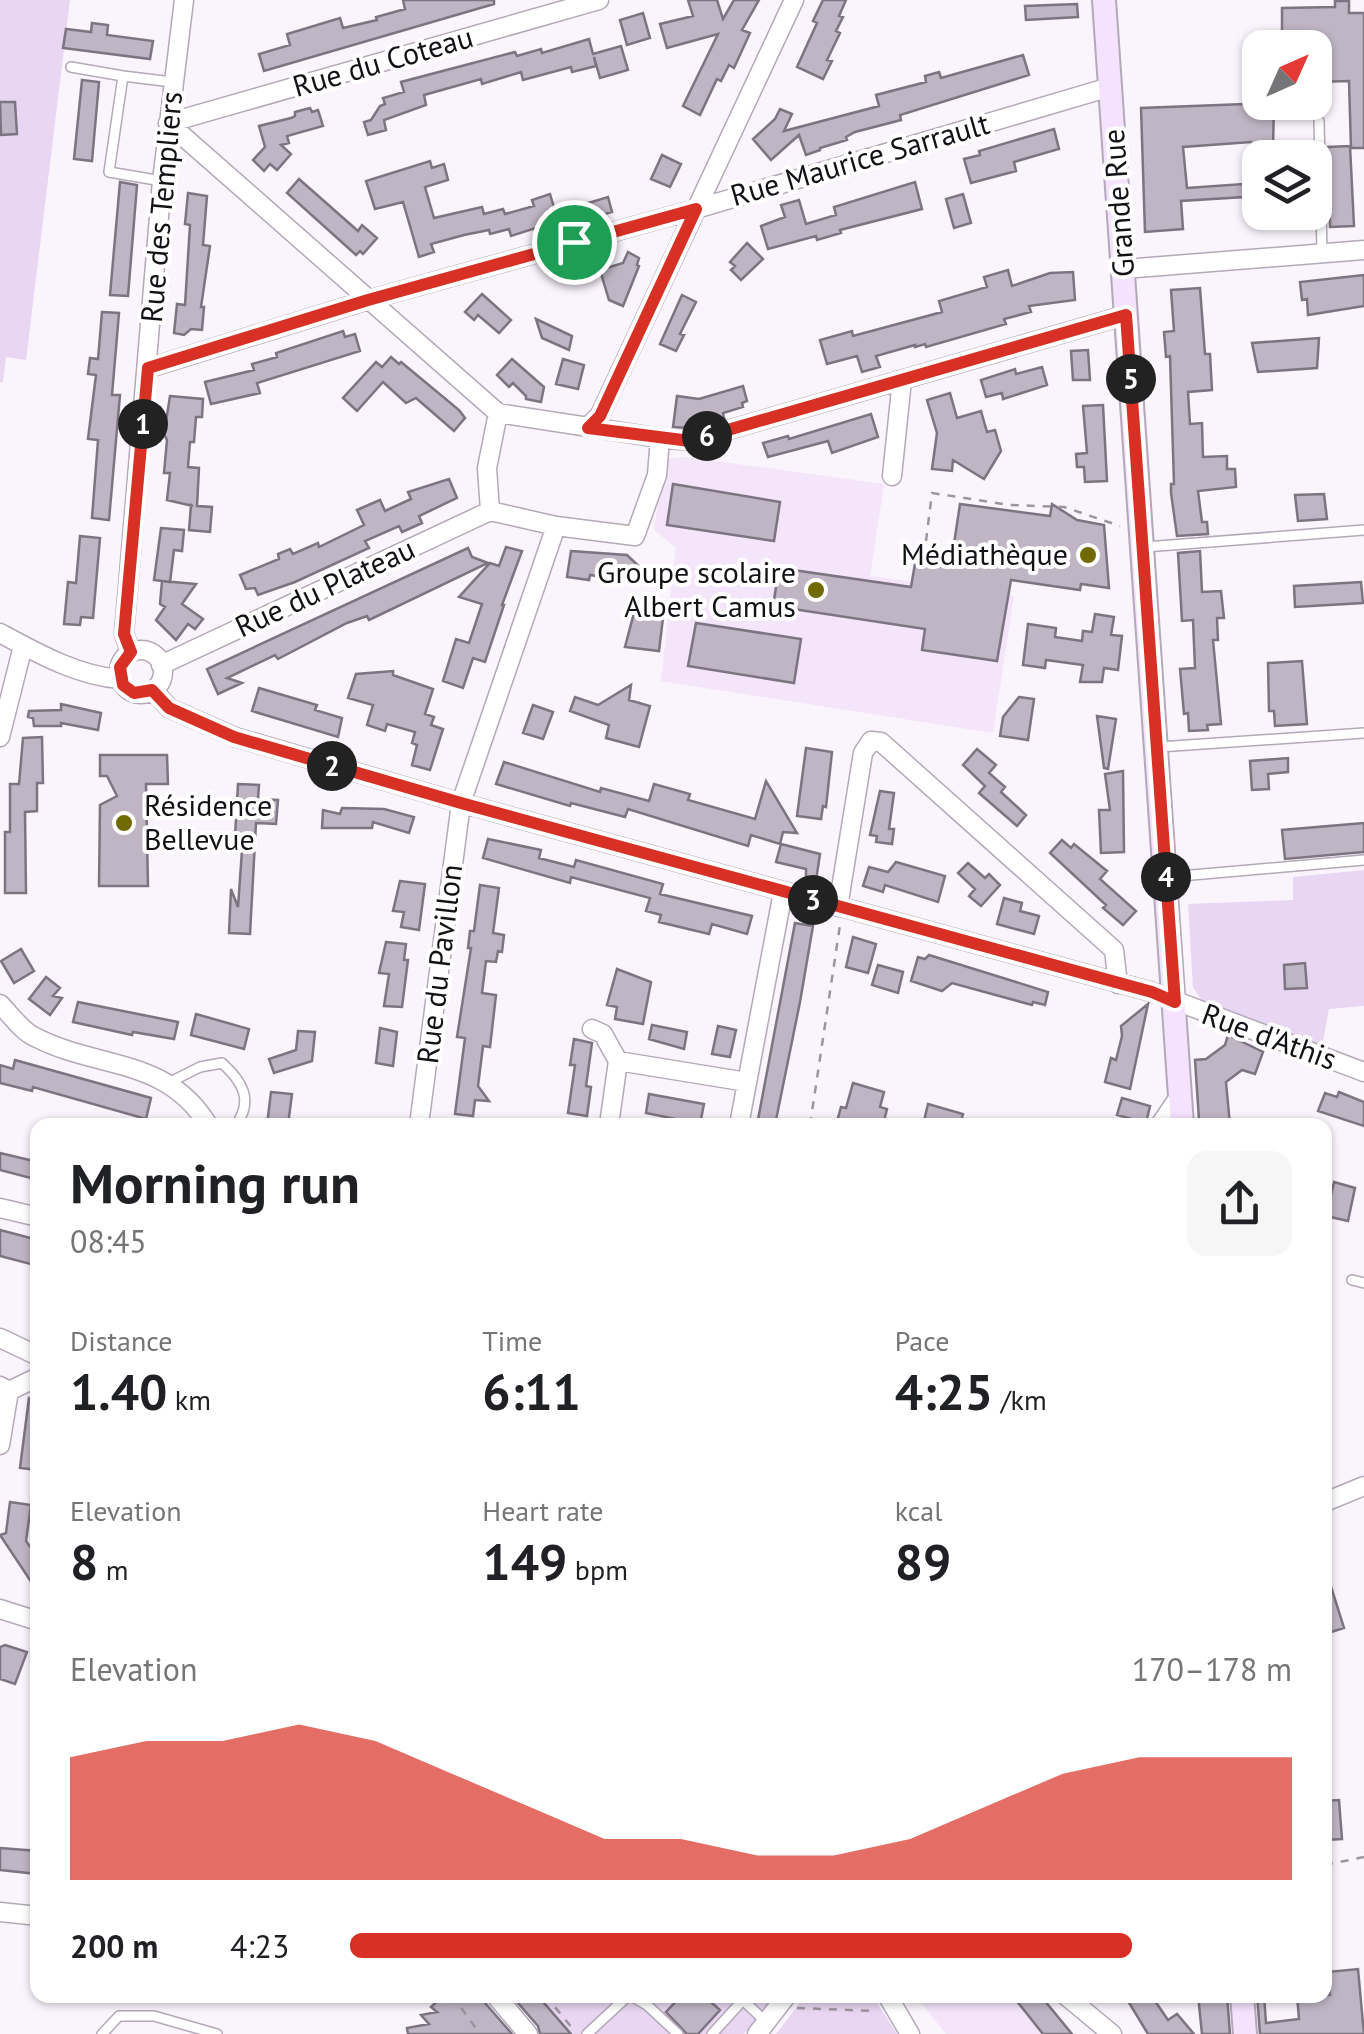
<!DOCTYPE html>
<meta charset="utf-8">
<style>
:root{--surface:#fff;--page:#f6f6f6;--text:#202124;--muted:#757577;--accent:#d93025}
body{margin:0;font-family:"PT Sans",sans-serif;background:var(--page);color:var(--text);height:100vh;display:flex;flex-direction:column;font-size:38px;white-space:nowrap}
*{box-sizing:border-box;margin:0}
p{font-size:32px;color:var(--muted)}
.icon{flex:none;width:55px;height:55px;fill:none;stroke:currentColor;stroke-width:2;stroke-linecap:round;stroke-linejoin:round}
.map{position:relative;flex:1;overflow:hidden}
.sheet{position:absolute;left:30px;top:1118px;width:1302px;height:885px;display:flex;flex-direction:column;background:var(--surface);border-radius:20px;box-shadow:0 2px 8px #0004}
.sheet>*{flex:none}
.needle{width:65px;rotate:45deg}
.tools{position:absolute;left:1242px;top:30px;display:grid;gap:20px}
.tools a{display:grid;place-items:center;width:90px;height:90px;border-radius:20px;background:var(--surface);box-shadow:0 2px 8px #0004;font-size:50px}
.pin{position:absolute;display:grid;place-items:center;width:85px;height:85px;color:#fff;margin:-42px;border:5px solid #fff;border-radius:50%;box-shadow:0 2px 10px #0007}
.km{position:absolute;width:50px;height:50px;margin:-25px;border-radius:50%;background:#222;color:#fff;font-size:28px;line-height:50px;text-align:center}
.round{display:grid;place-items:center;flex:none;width:105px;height:105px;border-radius:20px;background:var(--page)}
.overview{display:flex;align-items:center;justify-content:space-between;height:170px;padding:0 40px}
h1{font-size:55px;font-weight:700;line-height:75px}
.figures{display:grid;grid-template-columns:repeat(3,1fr);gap:15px;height:170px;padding:10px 40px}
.figures div{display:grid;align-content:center}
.figures b{font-size:50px;font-weight:700}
.figures small{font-size:28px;font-weight:400}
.figures p{font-size:28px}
.chart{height:280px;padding:20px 40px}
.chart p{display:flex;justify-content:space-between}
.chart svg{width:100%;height:180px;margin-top:10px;fill:var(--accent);opacity:.7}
ul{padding:0 40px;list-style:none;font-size:32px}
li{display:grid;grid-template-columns:160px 120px 1fr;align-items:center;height:75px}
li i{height:25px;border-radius:12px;background:var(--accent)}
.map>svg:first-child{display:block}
.built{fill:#f4e5fb}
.green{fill:#e9d6f3}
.building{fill:#bfb5c4;stroke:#7d7481;stroke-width:2.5}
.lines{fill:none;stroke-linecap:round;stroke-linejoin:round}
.service-casing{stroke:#b3a9b8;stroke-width:12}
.minor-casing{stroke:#b3a9b8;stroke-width:21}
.secondary-casing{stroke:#b3a9b8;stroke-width:26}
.path{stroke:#9b969d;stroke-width:2.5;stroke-dasharray:8 8;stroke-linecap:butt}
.service{stroke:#fff;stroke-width:9}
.minor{stroke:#fff;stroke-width:18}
.secondary{stroke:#f5e2fe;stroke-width:22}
.route-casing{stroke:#fff;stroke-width:20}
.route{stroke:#d93025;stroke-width:12}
.poi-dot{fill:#716901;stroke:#fff;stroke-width:4}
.labels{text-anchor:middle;stroke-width:8;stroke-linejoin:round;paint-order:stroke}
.street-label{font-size:30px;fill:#141116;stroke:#fff}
.poi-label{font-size:30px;fill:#141116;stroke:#fff;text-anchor:end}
</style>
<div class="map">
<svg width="1364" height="2034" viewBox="0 0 1364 2034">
<rect width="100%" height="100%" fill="#faf4fd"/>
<path class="built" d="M686 457 884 484 870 576 1014 596 993 733 661 681 676 548 654 530 665 459Z
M915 1995H1040L1072 2034H946Z"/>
<path class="green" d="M0 0H70L26 360 6 357 3 382H0Z
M1364 870V1006L1329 1009 1322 1047 1203 1002 1193 987 1188 904 1293 900V877Z
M537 1995H776L744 2034H571Z
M806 1995H872L897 2034H776Z"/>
<path class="building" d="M403 0H494V4L264 71 259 54 290 45 287 34 340 18 343 28 377 20 376 17 405 9Z
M688 0H717L723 19 734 0H759L742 30 750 33 734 68 729 65 721 81 717 79 700 115 683 106 718 34 667 48 660 24 693 16Z
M823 0H846L839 16 843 17 836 31 840 33 827 60 832 61 823 79 797 67 817 23 813 21Z
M1335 1H1349V13H1364V148H1351L1349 81 1315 82V48H1282V8L1335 7Z
M1077 4 1078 17 1026 20 1025 6Z
M643 13 650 38 627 45 620 20Z
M92 23 108 25 107 35 153 41 150 59 63 48 66 29 91 32Z
M589 39 593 54 621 46 628 70 600 78 594 57 596 66 572 72 571 67 523 80 521 72 482 84 481 79 424 95 426 105 384 120 386 130 368 135 364 122 371 120 380 106 385 104 383 98 404 92 401 82 515 52 517 56 541 49 542 53Z
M1023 55 1029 75 900 115 901 120 855 132 846 137 847 140 820 148V150L806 155 799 135 771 160 753 139 775 119 780 109 792 114 784 131 879 106 876 95 926 82 925 76 939 72 941 78Z
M82 80 99 82 92 161 74 159Z
M0 102H15L17 134 1 135Z
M1274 103 1273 148 1252 150 1251 142 1183 147 1187 188 1243 184 1244 197 1181 201 1183 229 1145 232 1141 108Z
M310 108 312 112 318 110 323 126 287 136 289 143 281 145 291 154 277 170 270 164 264 171 253 160 265 147 259 126 291 118 295 116V112Z
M1054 129 1059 149 1014 162 1016 171 971 183 964 159 980 155 979 151Z
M1350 146 1354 226 1330 227 1328 147Z
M662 155 681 164 670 187 651 179Z
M430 161 432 168 444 164 448 180 425 187 434 218 482 207 484 214 503 209 505 214 534 206 532 200 550 194 558 221 511 236 509 229 490 234 489 230 464 235 431 244 434 252 419 257 403 202 375 209 366 181Z
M299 179 358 231 362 225 377 238 363 254 360 251 356 255 287 193Z
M120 182 137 185 128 296 110 295Z
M915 182 922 209 840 230 841 233 817 240 816 236 768 249 761 226 785 217 781 205 799 200 806 224 836 215 834 207Z
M188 193 207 196 203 245 210 246 201 307H204L202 330 191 329 184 335 174 333 177 304 185 305 190 225 185 224Z
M963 194 971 223 954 228 946 199Z
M608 197 612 212 572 224 568 209Z
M747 243 763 259 741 280 731 270 735 266 730 262Z
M628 252 639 258 637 265 639 266 623 306 609 300 600 270 623 263Z
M1008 270 1012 286 1050 273 1073 272 1075 300 1029 306 1031 312 1004 319 1006 324 926 347 925 344 915 347V345L876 356 880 367 862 372 857 356 827 364 820 340 852 331 853 336 942 312 939 301 987 287 984 277Z
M1364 275V306L1308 315 1307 299 1302 300 1300 282Z
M1200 288 1205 354H1210L1212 390 1188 392 1190 424 1202 423 1203 457 1227 456V469H1235L1236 487 1198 491 1202 522H1207L1208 534 1177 536 1171 493V484H1174L1170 356 1166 357 1164 332 1174 331 1171 290Z
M482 294 511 320 499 333 478 315 474 320 465 312Z
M682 295 696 302 680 334 684 335 676 351 660 344Z
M102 312 119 313 112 395H120L109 520 92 518 98 440 88 439 96 375 88 374 90 358 98 359Z
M536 319 572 336 569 350 542 338Z
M343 331 345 337 355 334 360 351 257 383 260 393 211 404 205 382 254 370 252 364 277 357 276 353Z
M1319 338 1317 368 1258 372 1252 343Z
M1088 350 1090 380H1073L1071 351Z
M391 357 399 364 401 362 459 410 465 418 454 431 416 398 406 403 383 382 357 411 343 398 376 362 382 367Z
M512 359 544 387 541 402 526 399V396L513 383 509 387 497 375Z
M563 359 584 365 578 389 556 384Z
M1042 367 1047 385 1003 399 1002 393 986 397 981 380 1015 369 1016 374Z
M743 386 747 401 742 403 743 407 723 413 724 418 689 428 673 427 677 396 699 399Z
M950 393 957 418 981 411 987 432 995 430 1001 451 984 479 953 460 952 471 932 469 937 433 927 400Z
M170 396 203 399 202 417H196L194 442H190L188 467 199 468 197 506 212 507 210 532 189 530 191 505 193 506 167 500 170 473H164L167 440 164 434Z
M1103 405 1107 481 1085 482 1084 467H1077L1076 454 1087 453 1083 406Z
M871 414 878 437 832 453 828 441 768 457 763 443 788 436 789 439Z
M449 479 457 498 419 516 422 523 402 532 399 526 365 541 369 548 295 582 258 595 255 588 246 589 240 575 279 559 278 554 290 549 293 554 318 543 319 547 364 525 357 510 380 500 385 511 411 499 408 492Z
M673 484 780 502 774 541 667 525Z
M1324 494 1327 519 1298 521 1295 495Z
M960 504 1050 516 1052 504 1077 520 1104 525 1109 588 1081 584 1080 590 1011 580 997 661 922 650 925 629 773 606 779 568 911 587 917 552 952 557Z
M161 528 184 530 182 551 174 550 170 582 154 580Z
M80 536 100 538 93 618 81 617 80 625 64 624 68 582 76 583Z
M506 547 522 551 502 605H504L485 662 473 658 463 688 443 681 456 639 469 643 482 604 459 597 490 563 499 566Z
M468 548 472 557 488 563 369 620 367 616 347 623 278 659 275 655 227 678 242 683 218 694 207 669Z
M571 551 627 555 646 573 645 583 590 575 589 580 567 577Z
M1200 551 1202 592 1221 591 1224 618H1217L1218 640H1213L1221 724 1207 725 1208 730 1189 731 1188 713 1184 714 1180 669 1195 668 1193 620 1182 621 1178 553Z
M162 581 196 584 182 604 203 619 195 629 188 624 176 640 156 620 165 607 160 604Z
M1361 582 1363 603 1295 607 1294 586Z
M634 613 663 618 659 651 625 647Z
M1095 614 1114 617 1111 635 1122 636 1118 670 1104 668 1102 682H1080L1083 665 1046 660 1045 668 1023 665 1028 624 1056 628 1055 637 1082 641 1083 631 1092 632Z
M696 623 801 639 794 683 688 666Z
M1302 661 1307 724 1275 726 1274 711H1269L1268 663Z
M393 671V675L433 689 425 714 434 717 431 725 443 729 430 770 412 765 417 745 412 743 415 732 387 724 385 731 367 725 373 705 348 698 356 674Z
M631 685 629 700 650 706 639 747 606 738 609 725 570 711 575 697 598 705Z
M259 688 317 705 315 710 342 718 338 737 252 711Z
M1019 697 1034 699 1028 740 1000 736 1003 717Z
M61 704 101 713 98 730 61 723V726H34L33 718 28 717 29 711 61 710Z
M533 705 553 712 543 739 523 733Z
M1097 716 1116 719 1108 769 1104 768Z
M42 737 43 783H37V811L25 812 26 893H5V832H10V784H19L23 738Z
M806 748 832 752 826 807 823 806 821 819 797 816Z
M977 749 996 765 989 773 1005 787 1001 792 1026 815 1017 826 979 793 985 786 963 765Z
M100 755H167L168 784H146L148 886H99L100 805 117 796 107 776H100Z
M1288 758V772L1268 774 1269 789 1252 790 1250 761Z
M504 762 600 792 601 788 649 801 654 784 690 794 688 800 755 819 766 781 797 833 783 832 780 844 751 835 748 846 628 809 625 817 571 803 570 806 496 784Z
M1123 771 1124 852 1101 853 1099 810H1110L1105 774Z
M238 784 259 785 258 799 278 800 276 824 256 823 250 934 229 933 231 889 238 907 243 836H235Z
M880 791 894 793 889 829H894L892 844 876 842 877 836 870 835Z
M342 808 384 809 414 817 409 833 373 822 372 828H322L323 810 340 814Z
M1364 823V852L1285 859 1282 830Z
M488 839 541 850 539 858 574 867 576 860 663 884 660 894 752 916 747 934 712 924 709 934 659 922 661 915 646 911 650 898 571 877 570 883 483 858Z
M1062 840 1071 848 1074 844 1107 871 1100 879 1136 911 1123 925 1103 908 1106 905 1050 853Z
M781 844 820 854 815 887 806 884V869L776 862Z
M896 862 945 876 938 902 885 885 883 892 863 886 869 867 888 872Z
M968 863 985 878 989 874 1000 885 981 906 969 896 975 889 958 873Z
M400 881 425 884 419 930 401 927 404 912 393 911Z
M480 885 499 888 493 933 504 935 502 952 498 951 496 962 486 961 482 993 496 995 490 1047 483 1046 478 1086 489 1101 475 1100 473 1116 455 1114 465 1038 457 1037 471 948H468L470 931H474Z
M1004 898 1022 903 1020 911 1039 916 1034 934 997 924Z
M795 923 813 926 800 1002 775 1125H757Z
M853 937 876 944 868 973 846 967Z
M386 942 406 944 404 960H408L402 1007 384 1006 389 974 379 973Z
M21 949 34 971 14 983 1 961Z
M929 955 1048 992 1045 1005 1033 1002 1032 1005 952 983 942 991 911 981 918 957 925 959Z
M1305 963 1307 988 1285 989 1284 965Z
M878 965 903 972 898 993 872 985Z
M617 969 651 982 643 1024 615 1019 617 1007 607 1005Z
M46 977 60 988 53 996 62 998 50 1015 29 999Z
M78 1002 178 1022 174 1039 133 1032 132 1035 73 1022Z
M1148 1004 1130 1089 1105 1082 1111 1058 1116 1060 1122 1036 1121 1026Z
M196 1014 249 1029 244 1049 191 1035Z
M652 1025 687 1032 684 1049 649 1039Z
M718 1026 736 1030 730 1057 712 1054Z
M380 1028 397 1032 393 1066 376 1063Z
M298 1031 315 1032 312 1061 274 1073 269 1059 296 1050Z
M1228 1035 1263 1052 1255 1074 1242 1070 1226 1082 1230 1125H1203L1202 1120H1199L1195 1060 1206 1059 1225 1045Z
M574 1039 592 1043 586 1086 591 1087 587 1116 568 1113 575 1065H570Z
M15 1060 151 1098 146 1119 33 1087 32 1091 0 1083V1065L13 1069Z
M853 1083 884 1092 880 1107 887 1109 883 1125H836L841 1107 846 1108Z
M271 1092 292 1094 288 1125H267Z
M1339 1092 1364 1102V1126L1318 1111 1325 1093 1337 1097Z
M649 1094 704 1104 700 1124 646 1113Z
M1122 1098 1150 1106 1146 1123 1117 1115Z
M928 1104 963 1114 960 1125H923Z
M0 1153 38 1162V1180L0 1170Z
M1334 1182 1355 1188 1348 1221 1326 1216Z
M0 1230 38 1240V1266L0 1256Z
M29 1398 38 1399V1470L20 1468Z
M10 1502 31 1505 26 1541 38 1558V1592L0 1535 6 1533Z
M1328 1577 1344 1628 1325 1634V1578Z
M5 1645 27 1652 15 1684 0 1679V1647Z
M1339 1800 1342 1839 1325 1840V1801Z
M0 1848 38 1851V1874L0 1870Z
M1358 1969 1364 2034H1260L1257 1995H1264L1266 2023 1299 2019 1297 1995H1330L1327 1972Z
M462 1995H483L485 2003 512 2034H408L407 2028 429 2024 421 2015 437 2012 431 2007 443 1996 453 2002Z
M511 1995H537L571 2034H540L538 2026Z
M682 1995H719L712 2003 720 2010 698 2034H687L666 2012Z
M1012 1995H1040L1072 2034H1043Z
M1136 1995H1151L1168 2020 1177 2014 1194 2034H1148L1128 2001Z
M1198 1995H1227L1230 2034H1202Z"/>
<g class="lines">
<g class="service-casing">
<path id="service" d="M71 67 123 76
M1319 121 1322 253
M162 181 109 172 123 76 172 82
M1145 547 1364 530
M1159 747 1364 733
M1169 877 1364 860
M170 1082 200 1067 222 1063C242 1081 254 1100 236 1125
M1352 1280 1364 1283
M630 1995 647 2005 678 2034
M102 2034 119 2016H154L217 2034
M587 2034 629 1995
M712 2034 743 2000 767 2023"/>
</g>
<g class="minor-casing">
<path id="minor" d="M168 123 599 0
M168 123 498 413
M1124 269 1364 250
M149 368 368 300 696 209 1110 87
M498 413 660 438 657 475 635 536 556 526 490 511 487 468Z
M588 427 600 415 794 0
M660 438 690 441 1126 315
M892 476 902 380
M0 633C37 653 78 676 120 679
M119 672a22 22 0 1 1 44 0a22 22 0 1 1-44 0Z
M131 653 124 634 162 181 184 0
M161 665 490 511
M153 690 169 708 235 737 461 803 1152 992 1364 1072
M0 737 23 646
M838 907 863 753 871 741 881 742 1114 950 1118 984
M0 1004C10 1014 21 1030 33 1036 97 1070 166 1056 208 1125
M592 1029 603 1034 618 1061
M419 1125 461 803 556 526
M609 1125 618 1061 747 1082
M739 1125 783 892
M1160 1125 1181 1094
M0 1208 38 1217
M0 1338 38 1356
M0 1386 9 1391 38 1377
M0 1445 9 1391
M1325 1502 1364 1486
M0 1609 38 1621
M0 1912 38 1916
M495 1995 528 2034
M887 1995 910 2034
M1065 1995 1112 2034
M757 2034 787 1995"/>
</g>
<g class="secondary-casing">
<path id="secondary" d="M1104 0 1182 1125
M1242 1995 1245 2034"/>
</g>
<path class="path" d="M926 541 932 493 1010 505 1064 507 1120 526
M810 1125 840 925
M1325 1865 1364 1857
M452 1995 480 2034
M545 1995 573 2029
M797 2008 874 2011"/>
<use href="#service" class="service"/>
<use href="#minor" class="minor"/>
<use href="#secondary" class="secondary"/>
</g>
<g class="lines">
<g class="route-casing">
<path id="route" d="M696 209 600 416 588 428 690 441 1126 315 1175 1002 1152 992 461 803 234 737 169 708 152 690 134 693 123 685 120 667 131 652 124 634 148 368 368 300Z"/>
</g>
<use href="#route" class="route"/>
</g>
<g class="poi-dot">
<circle cx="1088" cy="555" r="10"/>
<circle cx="816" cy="590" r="10"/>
<circle cx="124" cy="823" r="10"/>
</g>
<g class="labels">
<g class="street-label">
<text transform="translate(383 62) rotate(-16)" y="10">Rue du Coteau</text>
<text transform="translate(860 160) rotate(-16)" y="10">Rue Maurice Sarrault</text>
<text transform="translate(1119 203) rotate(-94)" y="10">Grande Rue</text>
<text transform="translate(162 207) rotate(-85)" y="10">Rue des Templiers</text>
<text transform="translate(325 588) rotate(-25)" y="10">Rue du Plateau</text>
<text transform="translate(440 964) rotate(-83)" y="10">Rue du Pavillon</text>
<text transform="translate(1269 1037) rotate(20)" y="10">Rue d'Athis</text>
</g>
<g class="poi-label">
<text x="1068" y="565">Médiathèque</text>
<text x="796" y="583">Groupe scolaire<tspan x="796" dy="34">Albert Camus</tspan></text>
<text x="144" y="816" text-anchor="start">Résidence<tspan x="144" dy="34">Bellevue</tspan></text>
</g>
</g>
</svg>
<div class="tools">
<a><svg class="needle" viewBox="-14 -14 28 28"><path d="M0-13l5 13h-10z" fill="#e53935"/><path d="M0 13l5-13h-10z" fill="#757577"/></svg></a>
<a><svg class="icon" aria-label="layers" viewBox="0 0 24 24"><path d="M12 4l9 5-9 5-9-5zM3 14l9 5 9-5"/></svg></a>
</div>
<div class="pin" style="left:574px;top:242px;background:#1e9e55"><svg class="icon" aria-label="arrive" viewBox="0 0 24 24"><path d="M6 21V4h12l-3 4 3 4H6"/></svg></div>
<b class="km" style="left:143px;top:424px">1</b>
<b class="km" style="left:332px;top:766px">2</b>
<b class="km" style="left:813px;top:900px">3</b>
<b class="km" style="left:1166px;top:877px">4</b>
<b class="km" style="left:1131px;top:379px">5</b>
<b class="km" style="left:707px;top:436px">6</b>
<section class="sheet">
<div class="overview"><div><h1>Morning run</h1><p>08:45</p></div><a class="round"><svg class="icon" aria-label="share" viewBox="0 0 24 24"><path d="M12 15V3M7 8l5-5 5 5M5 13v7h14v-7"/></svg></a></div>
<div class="figures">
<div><p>Distance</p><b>1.40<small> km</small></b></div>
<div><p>Time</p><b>6:11</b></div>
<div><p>Pace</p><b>4:25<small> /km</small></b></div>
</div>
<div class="figures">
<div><p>Elevation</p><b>8<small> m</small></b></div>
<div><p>Heart rate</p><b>149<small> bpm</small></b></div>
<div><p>kcal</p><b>89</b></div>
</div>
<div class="chart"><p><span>Elevation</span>170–178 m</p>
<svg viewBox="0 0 160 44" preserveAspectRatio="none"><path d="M0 44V14L10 10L20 10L30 6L40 10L50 18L60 26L70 34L80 34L90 38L100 38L110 34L120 26L130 18L140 14L150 14L160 14V44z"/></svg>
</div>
<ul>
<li><b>200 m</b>4:23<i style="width:83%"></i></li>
</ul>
</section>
</div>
